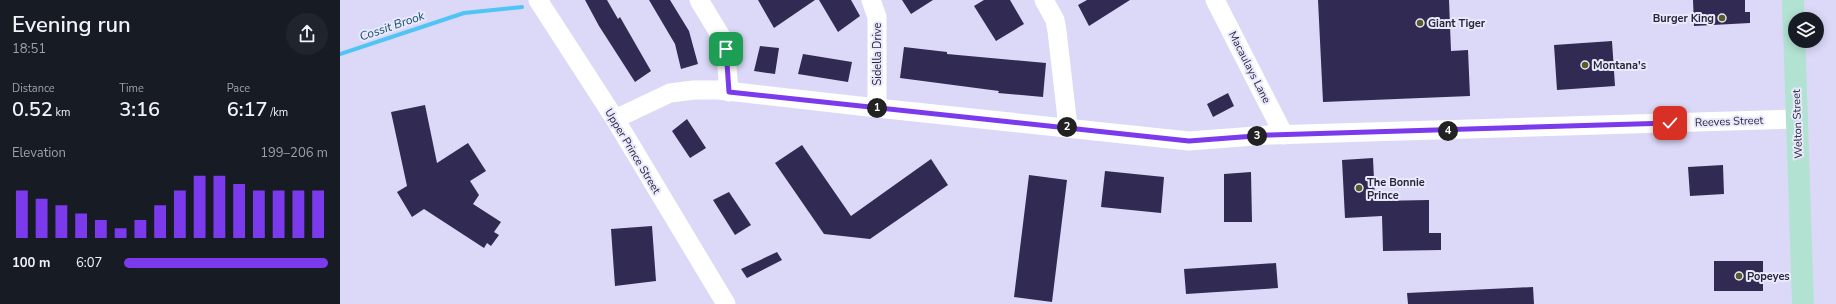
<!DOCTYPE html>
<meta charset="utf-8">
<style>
:root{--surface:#171b24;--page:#20242c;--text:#f1f3f6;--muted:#9ea1a6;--accent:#7c3aed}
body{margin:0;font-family:"Nunito Sans",sans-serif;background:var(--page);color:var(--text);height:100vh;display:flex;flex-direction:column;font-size:15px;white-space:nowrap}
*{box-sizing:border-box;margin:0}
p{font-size:13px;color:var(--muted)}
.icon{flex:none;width:22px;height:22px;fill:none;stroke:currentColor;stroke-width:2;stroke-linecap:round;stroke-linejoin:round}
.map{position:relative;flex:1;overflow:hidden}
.panel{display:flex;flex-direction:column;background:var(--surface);width:340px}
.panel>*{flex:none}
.fabs{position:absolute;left:1448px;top:12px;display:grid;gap:8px}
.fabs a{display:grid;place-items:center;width:36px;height:36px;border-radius:50%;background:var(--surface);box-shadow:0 2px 10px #0003;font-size:20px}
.pin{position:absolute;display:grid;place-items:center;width:34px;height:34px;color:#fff;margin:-17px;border-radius:8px;box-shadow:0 2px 6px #0006}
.km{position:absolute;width:20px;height:20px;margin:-10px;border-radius:50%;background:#222;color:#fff;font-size:11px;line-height:20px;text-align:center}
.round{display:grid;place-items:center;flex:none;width:42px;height:42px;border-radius:21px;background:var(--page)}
.overview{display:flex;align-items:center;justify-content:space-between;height:68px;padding:0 12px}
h1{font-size:22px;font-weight:600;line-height:30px}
.figures{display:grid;grid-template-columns:repeat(3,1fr);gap:6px;height:68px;padding:4px 12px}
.figures div{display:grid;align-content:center}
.figures b{font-size:20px;font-weight:600}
.figures small{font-size:11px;font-weight:400}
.figures p{font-size:11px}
.chart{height:112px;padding:8px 12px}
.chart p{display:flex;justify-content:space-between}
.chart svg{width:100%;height:72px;margin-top:4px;stroke:var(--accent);stroke-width:6}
ul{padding:0 12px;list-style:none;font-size:13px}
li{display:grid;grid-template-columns:64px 48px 1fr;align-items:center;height:30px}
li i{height:10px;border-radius:5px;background:var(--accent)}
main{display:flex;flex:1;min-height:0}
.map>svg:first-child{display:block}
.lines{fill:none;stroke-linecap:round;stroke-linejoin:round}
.stream{stroke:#4fc4f5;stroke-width:4}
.building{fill:#312a52}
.minor{stroke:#fff;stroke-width:19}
.major{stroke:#b2e3d2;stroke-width:22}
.route-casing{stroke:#fff;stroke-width:8}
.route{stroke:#7c3aed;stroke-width:5}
.poi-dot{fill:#5a5b28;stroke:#eae8fd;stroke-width:1.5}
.labels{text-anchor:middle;stroke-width:4;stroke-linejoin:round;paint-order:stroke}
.poi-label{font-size:11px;font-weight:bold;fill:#282639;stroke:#eae8fd;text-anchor:start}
.street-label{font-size:11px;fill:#282639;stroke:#eae8fd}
.water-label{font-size:12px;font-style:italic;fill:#0f516a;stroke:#eae8fd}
</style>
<main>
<section class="panel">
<div class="overview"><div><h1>Evening run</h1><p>18:51</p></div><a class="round"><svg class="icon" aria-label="share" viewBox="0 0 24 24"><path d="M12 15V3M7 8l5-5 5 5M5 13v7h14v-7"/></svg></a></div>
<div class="figures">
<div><p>Distance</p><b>0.52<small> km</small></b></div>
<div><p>Time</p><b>3:16</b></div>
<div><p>Pace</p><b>6:17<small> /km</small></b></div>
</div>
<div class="chart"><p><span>Elevation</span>199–206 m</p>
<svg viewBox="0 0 160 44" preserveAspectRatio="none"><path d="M5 44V15M15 44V20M25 44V24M35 44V29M45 44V33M55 44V38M65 44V33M75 44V24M85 44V15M95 44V6M105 44V6M115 44V11M125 44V15M135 44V15M145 44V15M155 44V15"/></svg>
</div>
<ul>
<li><b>100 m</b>6:07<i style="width:100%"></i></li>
</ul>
</section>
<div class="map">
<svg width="1496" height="304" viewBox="0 0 1496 304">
<rect width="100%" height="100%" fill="#dcd9f8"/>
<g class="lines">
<path class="stream" d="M0 54 124 13 182 7"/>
</g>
<path class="building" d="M245 0H267L278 19 280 17 311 71 295 82 259 26Z
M309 0H330L349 31 358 64 341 69 335 44Z
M418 0H475L434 28Z
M479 0H511L520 16 498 32Z
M562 0H593L571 14Z
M644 0H670L684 24 656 41 634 6Z
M747 0H790L749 26 738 5Z
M978 0H1109L1111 51 1128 50 1130 96 983 102Z
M1353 0H1405V12H1410V23L1354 26Z
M1272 41 1275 86 1217 90 1214 45Z
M420 46 439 48 435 74 414 71Z
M564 47 607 52V54L706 63 703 97 658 93 659 91 560 78Z
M463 54 512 62 508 82 458 74Z
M888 93 894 106 873 117 867 104Z
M85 105 97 163 128 143 146 171 130 181 139 195 133 204 161 222 154 232 159 235 151 246 147 243 144 248 84 209 72 217 57 192 67 186 51 112Z
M347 119 366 148 350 158 332 131Z
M462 145 511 216 591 159 608 185 530 239 484 234 435 163Z
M1033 158 1035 201 1089 200V233H1101V250L1043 251 1042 216 1005 218 1002 160Z
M1383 165 1384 194 1350 196 1348 167Z
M765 171 824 177 821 213 761 207Z
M911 172 912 222H884V174Z
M689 175 727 180 712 302 674 297Z
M389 192 411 225 395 235 373 200Z
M312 226 316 281 275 286 271 229Z
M437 252 442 260 407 278 401 269Z
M1374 261H1423V291H1374Z
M936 263 938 288 846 294 844 269Z
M1193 287 1194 304H1068L1067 293Z"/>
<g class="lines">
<path class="minor" d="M198 0 275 119 386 304
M359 0 385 43 389 92
M531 0 537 17V108
M704 0 715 20 717 31 728 127
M875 0 944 135
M275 119 330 93 354 90H378L537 108 849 141 928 135 1457 119"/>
<path class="major" d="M1453 0 1463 304"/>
</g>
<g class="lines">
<g class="route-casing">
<path id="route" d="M386 49 389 92 849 141 928 135 1330 123"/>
</g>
<use href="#route" class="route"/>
</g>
<g class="poi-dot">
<circle cx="1382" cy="18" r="4"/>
<circle cx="1080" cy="23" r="4"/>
<circle cx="1245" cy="65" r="4"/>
<circle cx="1019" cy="188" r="4"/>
<circle cx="1399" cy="276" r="4"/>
</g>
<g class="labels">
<g class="poi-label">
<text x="1374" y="22" text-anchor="end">Burger King</text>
<text x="1088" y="27">Giant Tiger</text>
<text x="1253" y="69">Montana's</text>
<text x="1027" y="186">The Bonnie<tspan x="1027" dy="13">Prince</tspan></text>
<text x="1407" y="280">Popeyes</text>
</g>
<g class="street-label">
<text transform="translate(537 54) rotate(-90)" y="4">Sidella Drive</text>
<text transform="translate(910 67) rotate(63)" y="4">Macaulays Lane</text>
<text transform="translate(1389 121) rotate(-2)" y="4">Reeves Street</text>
<text transform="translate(1457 124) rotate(-92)" y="4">Welton Street</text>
<text transform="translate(293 151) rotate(59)" y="4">Upper Prince Street</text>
</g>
<g class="water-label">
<text transform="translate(52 26) rotate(-19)" y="4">Cossit Brook</text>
</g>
</g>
</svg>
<div class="fabs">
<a><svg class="icon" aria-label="layers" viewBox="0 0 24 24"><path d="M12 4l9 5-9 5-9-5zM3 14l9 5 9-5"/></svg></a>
</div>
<div class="pin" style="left:386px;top:49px;background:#1e9e55"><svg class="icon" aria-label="arrive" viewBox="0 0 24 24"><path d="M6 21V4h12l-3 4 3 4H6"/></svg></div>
<div class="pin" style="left:1330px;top:123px;background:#d93025"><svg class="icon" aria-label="check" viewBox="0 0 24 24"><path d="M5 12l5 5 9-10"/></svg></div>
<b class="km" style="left:537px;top:108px">1</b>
<b class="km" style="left:727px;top:127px">2</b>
<b class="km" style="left:917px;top:136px">3</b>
<b class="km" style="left:1108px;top:131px">4</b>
</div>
</main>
